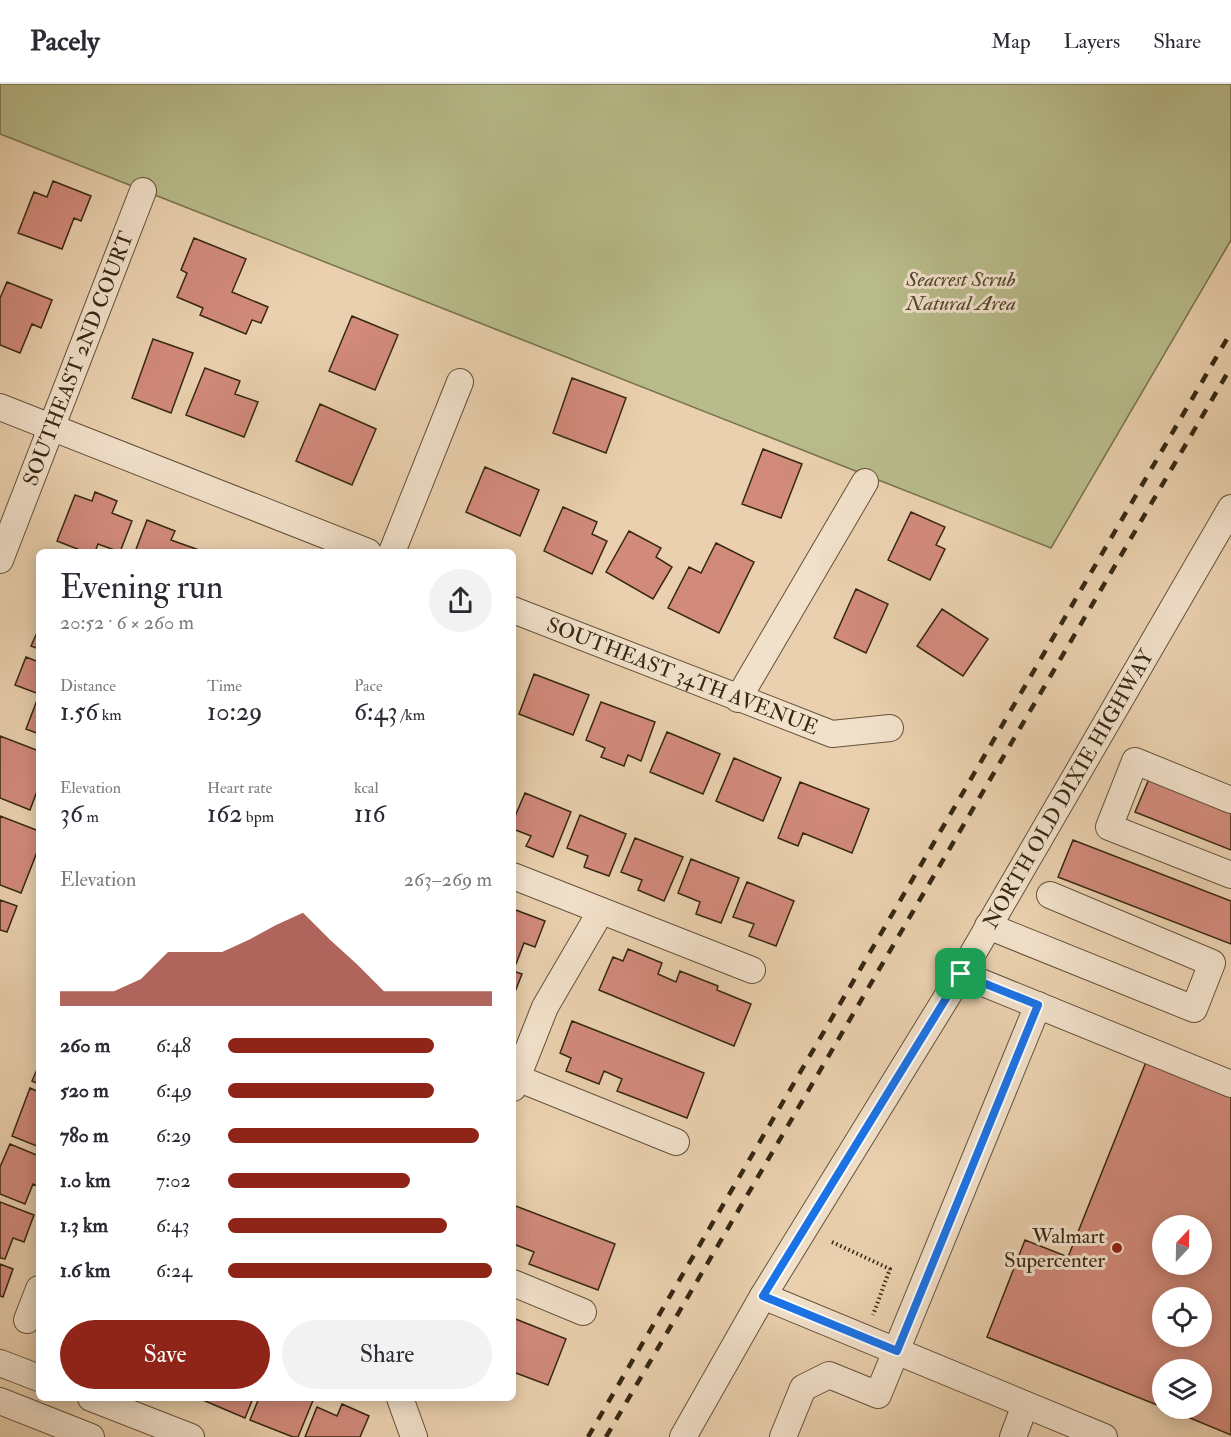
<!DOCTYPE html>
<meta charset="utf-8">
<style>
:root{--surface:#fff;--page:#f2f2f3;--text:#2b2b33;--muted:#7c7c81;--line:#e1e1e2;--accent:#8f2418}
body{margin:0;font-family:"IM FELL Double Pica",serif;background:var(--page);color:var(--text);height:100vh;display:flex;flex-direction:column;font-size:22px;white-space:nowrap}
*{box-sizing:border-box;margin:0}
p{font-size:20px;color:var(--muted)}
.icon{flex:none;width:33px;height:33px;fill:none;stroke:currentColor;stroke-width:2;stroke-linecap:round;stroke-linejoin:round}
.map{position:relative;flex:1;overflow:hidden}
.details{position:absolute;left:36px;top:465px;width:480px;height:852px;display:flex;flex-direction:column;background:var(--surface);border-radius:9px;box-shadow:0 3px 15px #0003}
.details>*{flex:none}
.needle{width:39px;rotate:22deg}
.fabs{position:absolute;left:1152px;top:1131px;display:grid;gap:12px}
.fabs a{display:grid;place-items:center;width:60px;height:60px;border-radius:50%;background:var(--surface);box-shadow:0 3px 15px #0003;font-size:30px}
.pin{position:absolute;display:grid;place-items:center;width:51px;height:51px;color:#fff;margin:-26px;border-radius:12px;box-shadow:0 3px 9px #0006}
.round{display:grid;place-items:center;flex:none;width:63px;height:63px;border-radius:32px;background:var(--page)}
.overview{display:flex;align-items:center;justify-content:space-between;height:102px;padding:0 24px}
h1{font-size:33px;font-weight:600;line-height:45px}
.stats{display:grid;grid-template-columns:repeat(3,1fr);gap:9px;height:102px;padding:6px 24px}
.stats div{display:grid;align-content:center}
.stats b{font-size:26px;font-weight:600}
.stats small{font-size:16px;font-weight:400}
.stats p{font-size:16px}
.chart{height:168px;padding:12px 24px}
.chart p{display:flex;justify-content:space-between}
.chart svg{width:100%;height:108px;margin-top:6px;fill:var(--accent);opacity:.7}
.action{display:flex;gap:12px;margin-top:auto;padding:12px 24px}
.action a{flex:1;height:69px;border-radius:36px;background:var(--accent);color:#fff;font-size:24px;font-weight:600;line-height:69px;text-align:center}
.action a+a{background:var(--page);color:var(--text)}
ul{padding:0 24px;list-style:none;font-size:20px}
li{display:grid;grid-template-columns:96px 72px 1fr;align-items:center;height:45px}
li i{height:15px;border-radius:8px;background:var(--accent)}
header{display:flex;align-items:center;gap:36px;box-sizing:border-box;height:84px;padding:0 30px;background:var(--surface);border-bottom:2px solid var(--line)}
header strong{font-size:28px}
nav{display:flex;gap:33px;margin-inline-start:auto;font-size:21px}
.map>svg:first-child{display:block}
.green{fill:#b8bb8a;stroke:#78724e;stroke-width:1.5}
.building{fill:#d28a7b;stroke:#372813;stroke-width:1.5;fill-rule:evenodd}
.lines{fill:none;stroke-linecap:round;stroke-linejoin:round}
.minor-casing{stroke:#64523a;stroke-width:28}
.path{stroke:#372813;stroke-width:4;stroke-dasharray:1.5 3;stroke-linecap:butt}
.minor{stroke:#f1e0ca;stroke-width:26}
.rail{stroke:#372813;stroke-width:4.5;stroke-dasharray:10 10;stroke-linecap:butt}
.route-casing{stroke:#fff;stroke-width:12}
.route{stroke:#1a73e8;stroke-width:8}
.poi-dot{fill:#8f2418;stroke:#f1e0ca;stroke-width:2}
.labels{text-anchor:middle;stroke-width:6;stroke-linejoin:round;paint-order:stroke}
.park-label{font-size:21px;font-style:italic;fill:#51452b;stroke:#f1e0ca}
.street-label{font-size:21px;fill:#372813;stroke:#f1e0ca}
.poi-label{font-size:21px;fill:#372813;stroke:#f1e0ca;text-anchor:end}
</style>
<header>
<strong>Pacely</strong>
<nav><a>Map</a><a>Layers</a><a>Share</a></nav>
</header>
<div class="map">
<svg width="1231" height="1353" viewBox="0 0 1231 1353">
<rect width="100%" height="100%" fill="#ead0ae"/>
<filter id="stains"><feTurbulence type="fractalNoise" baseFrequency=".00333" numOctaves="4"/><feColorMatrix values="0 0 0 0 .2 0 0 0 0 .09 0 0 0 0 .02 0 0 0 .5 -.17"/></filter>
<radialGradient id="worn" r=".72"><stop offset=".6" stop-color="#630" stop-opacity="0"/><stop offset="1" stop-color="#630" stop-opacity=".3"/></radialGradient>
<path class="green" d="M0 0H1231V156L1051 464 0 50Z"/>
<path class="building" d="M53 97 91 112 81 137 74 134 62 165 18 149 34 108 47 113Z
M194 154 246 175 232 208 268 223 261 239 252 236 246 250 200 231 203 224 177 213 187 189 181 186Z
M7 198 52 216 41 244 32 240 20 269 0 261V214Z
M352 232 398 251 375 306 329 287Z
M153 255 193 269 171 329 132 314Z
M205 284 240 297 235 310 258 318 244 353 186 331Z
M572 294 626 314 606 369 553 349Z
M320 320 376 345 352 401 296 377Z
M763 365 802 380 781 434 742 420Z
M485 383 539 406 520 452 466 428Z
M95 408 117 417 112 429 132 437 120 468 98 460 95 468H85L57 457 75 411 92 417Z
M563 423 597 438 592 450 607 457 592 490 544 467Z
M911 428 945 443 936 461 945 465 930 496 888 476Z
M147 436 175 447 171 456 199 466 198 468H135Z
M629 447 661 464 656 473 672 483 653 515 606 488Z
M716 459 754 478 719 549 668 524 689 483 701 489Z
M856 505 888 520 866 569 834 554Z
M942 525 988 555 963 592 917 562Z
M39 544V565L31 562Z
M26 573 39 578V610L15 601Z
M534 590 589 611 573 651 519 630Z
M39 611V650L26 645Z
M601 618 655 638 641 677 628 671 624 682 601 673 605 664 586 656Z
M667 648 720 670 703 710 650 688Z
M0 652 39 667V702L30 726 0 714Z
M734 674 781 694 763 737 716 717Z
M1149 695 1231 728V766L1135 728Z
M800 698 869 725 852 769 803 749 798 762 778 754Z
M525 709 571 728 553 773 526 762 531 752 513 745V737Z
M580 731 626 750 609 792 584 783 588 772 567 764Z
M0 732 39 747V763L21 809 0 801Z
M635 754 683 773 664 817 638 806 642 796 621 788Z
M1073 756 1231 817V860L1058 793Z
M691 775 739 794 721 839 696 830 700 818 678 809Z
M747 798 794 817 776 862 749 852 754 840 733 833Z
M0 816 17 822 7 848 0 846Z
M513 825 545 837 535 863 524 859 516 880 513 879Z
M628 865 662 879 658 890 676 898 680 887 718 902 717 906 751 920 734 962 599 906 613 873 623 877Z
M513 887 522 890 513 913Z
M572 937 704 989 687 1034 617 1007 622 995 604 987 599 1000 566 987 571 974 560 969Z
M1146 978 1231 1012V1351L1166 1324H1202V1286H1162V1323L987 1253 1025 1156 1068 1173ZM1162 1142H1202V1180H1162ZM1162 1214H1202V1252H1162Z
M39 981V1000L32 997Z
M30 1004 39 1008V1063L12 1052Z
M10 1060 39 1072V1103L33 1100 25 1120 0 1110V1083Z
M0 1118 34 1131 24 1158 13 1154 5 1175 0 1174Z
M513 1121 615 1160 598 1206 529 1180 534 1168 516 1161 513 1168Z
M0 1180 13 1185 3 1213 0 1212Z
M513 1234 566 1255 548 1301 513 1288Z
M198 1314H253L245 1334Z
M259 1314H314L298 1353H293L250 1336Z
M342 1320 369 1332 360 1353H305L317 1323 337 1332Z"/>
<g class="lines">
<g class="minor-casing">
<g id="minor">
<path d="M0 323 368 468"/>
<path d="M392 468 460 298"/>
<path id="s1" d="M0 476 143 107"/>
<path id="s2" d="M513 526 832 650 890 644"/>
<path d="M738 615 865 398"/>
<path d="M1231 716 1135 677 1109 743 1231 791"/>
<path d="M513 792 752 886"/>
<path d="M988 842 1194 925 1212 879 1050 811"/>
<path d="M961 890 1231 1000"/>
<path d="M517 994 676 1058"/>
<path d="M513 1004 545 923 601 827"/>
<path d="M513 1199 583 1228"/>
<path d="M763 1212 1104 1353"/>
<path d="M27 1236 39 1205"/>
<path d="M0 1279 39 1294"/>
<path d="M91 1314 191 1353"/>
<path d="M400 1314 414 1353"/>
<path d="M0 1317 91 1353"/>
<path id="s3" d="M683 1353 763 1212 961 890 1231 424"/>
<path d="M783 1353 803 1304 829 1291 878 1311 1038 921"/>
<path d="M1013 1353 1025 1321"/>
</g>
</g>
<path class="path" d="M832 1158 890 1185 873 1231"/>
<use href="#minor" class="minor"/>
<path class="rail" d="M588 1353 1231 248
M606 1353 1231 283"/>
</g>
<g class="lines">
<g class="route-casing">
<path id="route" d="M961 890 1038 921 897 1267 763 1212Z"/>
</g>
<use href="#route" class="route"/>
</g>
<circle class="poi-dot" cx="1117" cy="1164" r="6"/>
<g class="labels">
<g class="park-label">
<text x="961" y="202">Seacrest Scrub<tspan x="961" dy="24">Natural Area</tspan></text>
</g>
<g class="street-label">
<text dy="7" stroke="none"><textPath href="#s1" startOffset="216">SOUTHEAST 2ND COURT</textPath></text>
<text dy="7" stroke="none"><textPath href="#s2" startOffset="182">SOUTHEAST 34TH AVENUE</textPath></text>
<text dy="7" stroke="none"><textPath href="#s3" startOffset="754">NORTH OLD DIXIE HIGHWAY</textPath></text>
</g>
<g class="poi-label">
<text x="1105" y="1159">Walmart<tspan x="1105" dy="24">Supercenter</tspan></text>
</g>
</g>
<rect width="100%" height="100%" filter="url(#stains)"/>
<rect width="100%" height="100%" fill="url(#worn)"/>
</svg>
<div class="fabs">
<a><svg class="needle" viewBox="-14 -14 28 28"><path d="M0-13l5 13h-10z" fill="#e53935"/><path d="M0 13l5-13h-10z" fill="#7c7c81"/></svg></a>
<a><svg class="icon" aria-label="locate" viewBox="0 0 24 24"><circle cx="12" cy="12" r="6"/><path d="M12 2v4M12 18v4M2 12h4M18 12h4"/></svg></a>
<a><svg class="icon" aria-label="layers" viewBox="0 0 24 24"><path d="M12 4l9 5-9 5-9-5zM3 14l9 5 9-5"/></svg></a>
</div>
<div class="pin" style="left:961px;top:890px;background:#1e9e55"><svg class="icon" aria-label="arrive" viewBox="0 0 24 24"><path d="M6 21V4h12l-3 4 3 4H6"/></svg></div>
<section class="details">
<div class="overview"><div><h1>Evening run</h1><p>20:52 · 6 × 260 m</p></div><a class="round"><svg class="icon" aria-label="share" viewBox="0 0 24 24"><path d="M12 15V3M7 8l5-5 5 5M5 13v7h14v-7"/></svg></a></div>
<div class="stats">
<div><p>Distance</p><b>1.56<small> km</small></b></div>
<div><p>Time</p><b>10:29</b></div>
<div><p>Pace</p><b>6:43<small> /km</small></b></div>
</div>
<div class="stats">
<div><p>Elevation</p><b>36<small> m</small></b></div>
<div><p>Heart rate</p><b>162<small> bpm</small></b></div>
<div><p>kcal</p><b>116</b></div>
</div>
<div class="chart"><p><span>Elevation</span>263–269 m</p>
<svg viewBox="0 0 160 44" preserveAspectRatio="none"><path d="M0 44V38L10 38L20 38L30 33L40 22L50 22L60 22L70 17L80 11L90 6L100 17L110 27L120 38L130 38L140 38L150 38L160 38V44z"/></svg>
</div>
<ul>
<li><b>260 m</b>6:48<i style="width:78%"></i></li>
<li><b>520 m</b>6:49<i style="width:78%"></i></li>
<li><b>780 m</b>6:29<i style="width:95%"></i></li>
<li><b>1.0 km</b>7:02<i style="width:69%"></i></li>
<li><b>1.3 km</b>6:43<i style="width:83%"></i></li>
<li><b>1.6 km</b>6:24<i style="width:100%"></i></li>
</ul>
<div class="action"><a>Save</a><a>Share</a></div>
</section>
</div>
